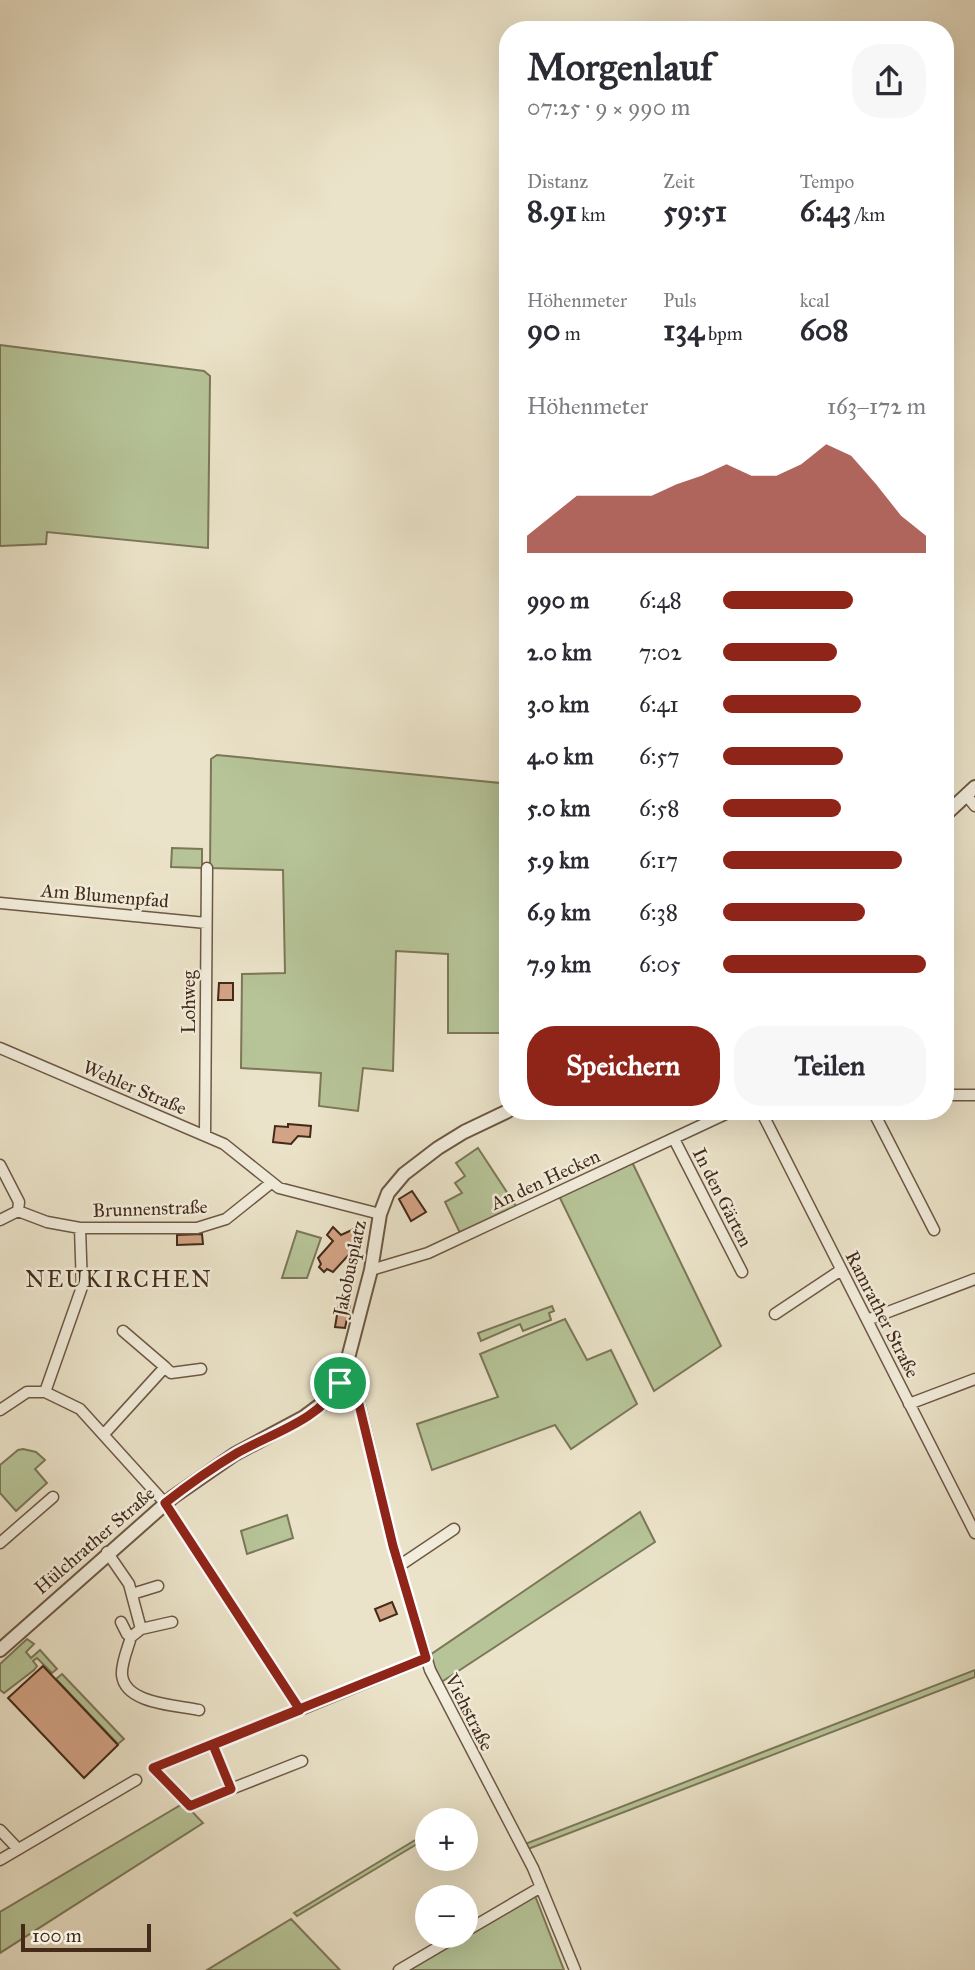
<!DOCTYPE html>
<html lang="de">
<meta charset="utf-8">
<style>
:root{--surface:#fff;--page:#f7f7f7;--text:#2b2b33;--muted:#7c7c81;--accent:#8f2418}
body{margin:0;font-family:"IM FELL Great Primer",serif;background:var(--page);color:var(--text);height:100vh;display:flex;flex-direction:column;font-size:26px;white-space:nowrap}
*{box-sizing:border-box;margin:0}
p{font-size:23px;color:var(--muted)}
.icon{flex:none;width:38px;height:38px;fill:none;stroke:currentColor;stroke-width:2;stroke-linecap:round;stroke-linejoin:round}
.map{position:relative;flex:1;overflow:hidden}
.details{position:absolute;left:499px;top:21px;width:455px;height:1099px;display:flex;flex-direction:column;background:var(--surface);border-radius:28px;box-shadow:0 7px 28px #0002}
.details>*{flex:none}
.tools{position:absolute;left:415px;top:1808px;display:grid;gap:14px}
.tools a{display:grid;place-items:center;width:63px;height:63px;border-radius:50%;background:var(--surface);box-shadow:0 7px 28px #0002;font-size:35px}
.scale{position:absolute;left:21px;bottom:18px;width:130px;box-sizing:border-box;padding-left:7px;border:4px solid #432a19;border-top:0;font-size:19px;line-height:24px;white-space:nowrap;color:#432a19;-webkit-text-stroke:5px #f2eddc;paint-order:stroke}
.pin{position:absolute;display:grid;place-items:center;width:60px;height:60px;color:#fff;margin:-30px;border:4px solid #fff;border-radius:50%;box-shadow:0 2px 7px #0007}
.round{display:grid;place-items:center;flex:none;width:74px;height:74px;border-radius:28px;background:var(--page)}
.head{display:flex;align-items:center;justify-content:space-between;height:119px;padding:0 28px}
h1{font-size:38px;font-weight:700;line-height:52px}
.figures{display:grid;grid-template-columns:repeat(3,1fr);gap:10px;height:119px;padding:7px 28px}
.figures div{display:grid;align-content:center}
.figures b{font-size:30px;font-weight:700}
.figures small{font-size:19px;font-weight:400}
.figures p{font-size:19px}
.chart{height:196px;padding:14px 28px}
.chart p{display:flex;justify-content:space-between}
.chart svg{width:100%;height:126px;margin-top:7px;fill:var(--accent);opacity:.7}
.primary-button{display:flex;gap:14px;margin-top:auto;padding:14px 28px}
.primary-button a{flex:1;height:80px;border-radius:28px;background:var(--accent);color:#fff;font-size:28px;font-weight:700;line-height:80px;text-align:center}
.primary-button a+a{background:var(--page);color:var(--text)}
ul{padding:0 28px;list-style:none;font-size:23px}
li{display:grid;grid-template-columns:112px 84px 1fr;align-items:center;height:52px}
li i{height:18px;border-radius:9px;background:var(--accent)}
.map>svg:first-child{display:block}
.green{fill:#b6c498;stroke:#7c7758;stroke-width:2}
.building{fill:#d3a385;stroke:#432a19;stroke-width:2}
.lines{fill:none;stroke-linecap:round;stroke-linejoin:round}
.minor-casing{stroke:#6d5845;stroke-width:13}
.tertiary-casing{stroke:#6d5845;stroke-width:16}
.minor{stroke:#f2eddc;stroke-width:10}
.tertiary{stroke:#f2eddc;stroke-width:12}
.route-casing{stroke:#fff;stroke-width:14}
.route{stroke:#8f2418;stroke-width:9}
.labels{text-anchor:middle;stroke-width:5;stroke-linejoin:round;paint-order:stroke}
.street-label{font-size:19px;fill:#432a19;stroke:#f2eddc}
.quarter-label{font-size:23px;letter-spacing:2px;fill:#432a19;stroke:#f2eddc}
</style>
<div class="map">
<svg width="975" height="1970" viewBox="0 0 975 1970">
<rect width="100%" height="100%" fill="#ebe3c9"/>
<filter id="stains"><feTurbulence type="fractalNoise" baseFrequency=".00286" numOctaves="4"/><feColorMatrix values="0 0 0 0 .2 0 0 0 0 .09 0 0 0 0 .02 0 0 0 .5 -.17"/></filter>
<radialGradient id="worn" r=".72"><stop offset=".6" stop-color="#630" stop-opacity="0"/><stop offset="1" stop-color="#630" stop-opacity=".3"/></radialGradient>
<path class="green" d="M0 345 204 371 210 376 208 548 47 532 46 544 0 546Z
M217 755 500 783 507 1033H448V954L396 951 393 1071 363 1068 358 1111 319 1106 321 1073 241 1068 242 974 285 973 283 870 210 868 211 759Z
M172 848 202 849V868L171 867Z
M478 1148 516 1206 460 1233 445 1202 462 1193 455 1183 465 1176 456 1163Z
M632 1162 721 1346 654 1391 559 1196Z
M297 1231 321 1238 307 1278H282Z
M552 1306 554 1311 549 1313 551 1320 523 1331 520 1324 481 1341 478 1333Z
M565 1319 587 1360 611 1350 637 1404 571 1449 555 1425 432 1470 417 1424 498 1397 480 1354Z
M23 1449 36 1452 45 1460 35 1469 47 1483 16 1511 0 1493V1465L18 1450Z
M640 1512 655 1542 440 1683 430 1655Z
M287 1515 293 1538 247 1554 241 1531Z
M27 1639 34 1644 26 1652 31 1658 40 1650 57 1669 52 1673 37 1658 33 1661 37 1666 34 1670 4 1693 0 1690V1664Z
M975 1670V1677L528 1849 525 1844Z
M62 1674 124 1739 118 1744 56 1679Z
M184 1803 203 1823 0 1953V1912Z
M427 1833V1838L297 1916 294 1913Z
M532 1888 564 1970H394L452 1936H466Z
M291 1919 340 1970H207Z"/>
<path class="building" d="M219 983H233V1000H218Z
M288 1124 311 1126 310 1137 298 1136 291 1144 273 1142 275 1126 288 1127Z
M412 1191 426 1212 411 1221 399 1199Z
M333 1227 341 1235 354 1229 359 1235 355 1248 333 1272 327 1269 324 1272 319 1267 321 1264 318 1258 333 1241 327 1235Z
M202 1234 203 1244 177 1245V1235Z
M339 1303 350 1305 345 1328 335 1327Z
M392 1602 397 1614 380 1621 375 1609Z
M43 1666 118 1745 84 1778 8 1698Z"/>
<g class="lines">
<g class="minor-casing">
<path id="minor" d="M966 795 975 806
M0 903 206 923
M0 1048 224 1144 279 1188 380 1214
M945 1095H975
M761 1111 975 1533
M873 1111 934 1230
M205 1136 207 868
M674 1139 742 1272
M0 1165 19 1202 18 1211
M18 1211 47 1222 80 1228H197L226 1219 271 1183
M0 1220 18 1211
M371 1270 428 1253 732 1111
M775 1314 841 1270
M867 1320 975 1279
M123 1331 165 1367
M340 1383 351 1388 358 1398 393 1546 430 1670 533 1868 575 1970
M45 1392 80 1409 165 1503 300 1710 426 1658
M909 1404 975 1379
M0 1410 27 1392H45L82 1287 80 1228
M104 1434 165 1367 171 1373 201 1369
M0 1543 53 1497
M107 1552 129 1584 141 1629
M399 1566 454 1529
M132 1594 158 1586
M121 1622 127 1634 131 1637 141 1629 172 1622
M131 1637C128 1648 121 1663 122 1675 125 1704 176 1705 199 1710
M213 1745 231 1789 302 1761
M231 1789 190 1806 153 1768 300 1710
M0 1830 18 1849
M0 1860 136 1780
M466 1931 541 1887
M399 1970 457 1936"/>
</g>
<g class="tertiary-casing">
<path id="tertiary" d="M945 815 975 787
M0 1650 173 1497 235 1454 304 1417 331 1397 346 1366 371 1270 380 1214 388 1193 404 1174 438 1148 464 1132 508 1111"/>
</g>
<use href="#minor" class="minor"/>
<use href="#tertiary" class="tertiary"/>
</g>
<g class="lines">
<g class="route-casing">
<path id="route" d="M340 1383C320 1420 272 1433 237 1453 212 1468 188 1485 165 1503L300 1710 213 1745 231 1789 190 1806 153 1768 426 1658 393 1546 357 1396 351 1388 340 1383"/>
</g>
<use href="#route" class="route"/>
</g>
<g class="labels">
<g class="street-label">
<text transform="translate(105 895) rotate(5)" y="7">Am Blumenpfad</text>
<text transform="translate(188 1002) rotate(-90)" y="7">Lohweg</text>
<text transform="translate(135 1087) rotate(23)" y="7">Wehler Straße</text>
<text transform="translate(545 1179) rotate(-25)" y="7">An den Hecken</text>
<text transform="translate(723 1197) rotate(63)" y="7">In den Gärten</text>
<text transform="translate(150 1208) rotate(-2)" y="7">Brunnenstraße</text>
<text transform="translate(349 1268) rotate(-78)" y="7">Jakobusplatz</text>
<text transform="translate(883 1314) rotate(63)" y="7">Ramrather Straße</text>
<text transform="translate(94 1540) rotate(-41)" y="7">Hülchrather Straße</text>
<text transform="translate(470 1712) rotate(63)" y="7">Viehstraße</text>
</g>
<g class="quarter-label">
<text x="119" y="1287">NEUKIRCHEN</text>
</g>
</g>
<rect width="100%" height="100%" filter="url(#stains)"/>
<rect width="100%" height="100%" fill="url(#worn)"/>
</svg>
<div class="tools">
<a>+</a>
<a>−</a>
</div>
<div class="scale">100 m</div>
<div class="pin" style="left:340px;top:1383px;background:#1e9e55"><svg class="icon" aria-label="arrive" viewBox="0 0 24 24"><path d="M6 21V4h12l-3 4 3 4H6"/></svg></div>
<section class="details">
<div class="head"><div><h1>Morgenlauf</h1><p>07:25 · 9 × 990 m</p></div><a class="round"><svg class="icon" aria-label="share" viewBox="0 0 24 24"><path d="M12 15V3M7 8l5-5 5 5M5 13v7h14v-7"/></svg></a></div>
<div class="figures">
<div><p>Distanz</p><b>8.91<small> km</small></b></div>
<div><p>Zeit</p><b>59:51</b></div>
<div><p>Tempo</p><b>6:43<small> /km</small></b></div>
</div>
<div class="figures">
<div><p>Höhenmeter</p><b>90<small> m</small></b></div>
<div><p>Puls</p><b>134<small> bpm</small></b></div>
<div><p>kcal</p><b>608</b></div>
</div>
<div class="chart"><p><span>Höhenmeter</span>163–172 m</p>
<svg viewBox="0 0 160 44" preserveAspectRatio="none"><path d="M0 44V38L10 31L20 24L30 24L40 24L50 24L60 20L70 17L80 13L90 17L100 17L110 13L120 6L130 10L140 20L150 31L160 38V44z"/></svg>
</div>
<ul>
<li><b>990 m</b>6:48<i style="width:64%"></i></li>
<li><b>2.0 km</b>7:02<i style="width:56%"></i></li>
<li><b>3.0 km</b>6:41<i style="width:68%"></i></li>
<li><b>4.0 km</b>6:57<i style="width:59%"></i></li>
<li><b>5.0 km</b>6:58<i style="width:58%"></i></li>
<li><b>5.9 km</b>6:17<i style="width:88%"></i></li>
<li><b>6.9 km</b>6:38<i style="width:70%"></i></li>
<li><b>7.9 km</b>6:05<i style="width:100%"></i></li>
</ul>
<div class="primary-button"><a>Speichern</a><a>Teilen</a></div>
</section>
</div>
